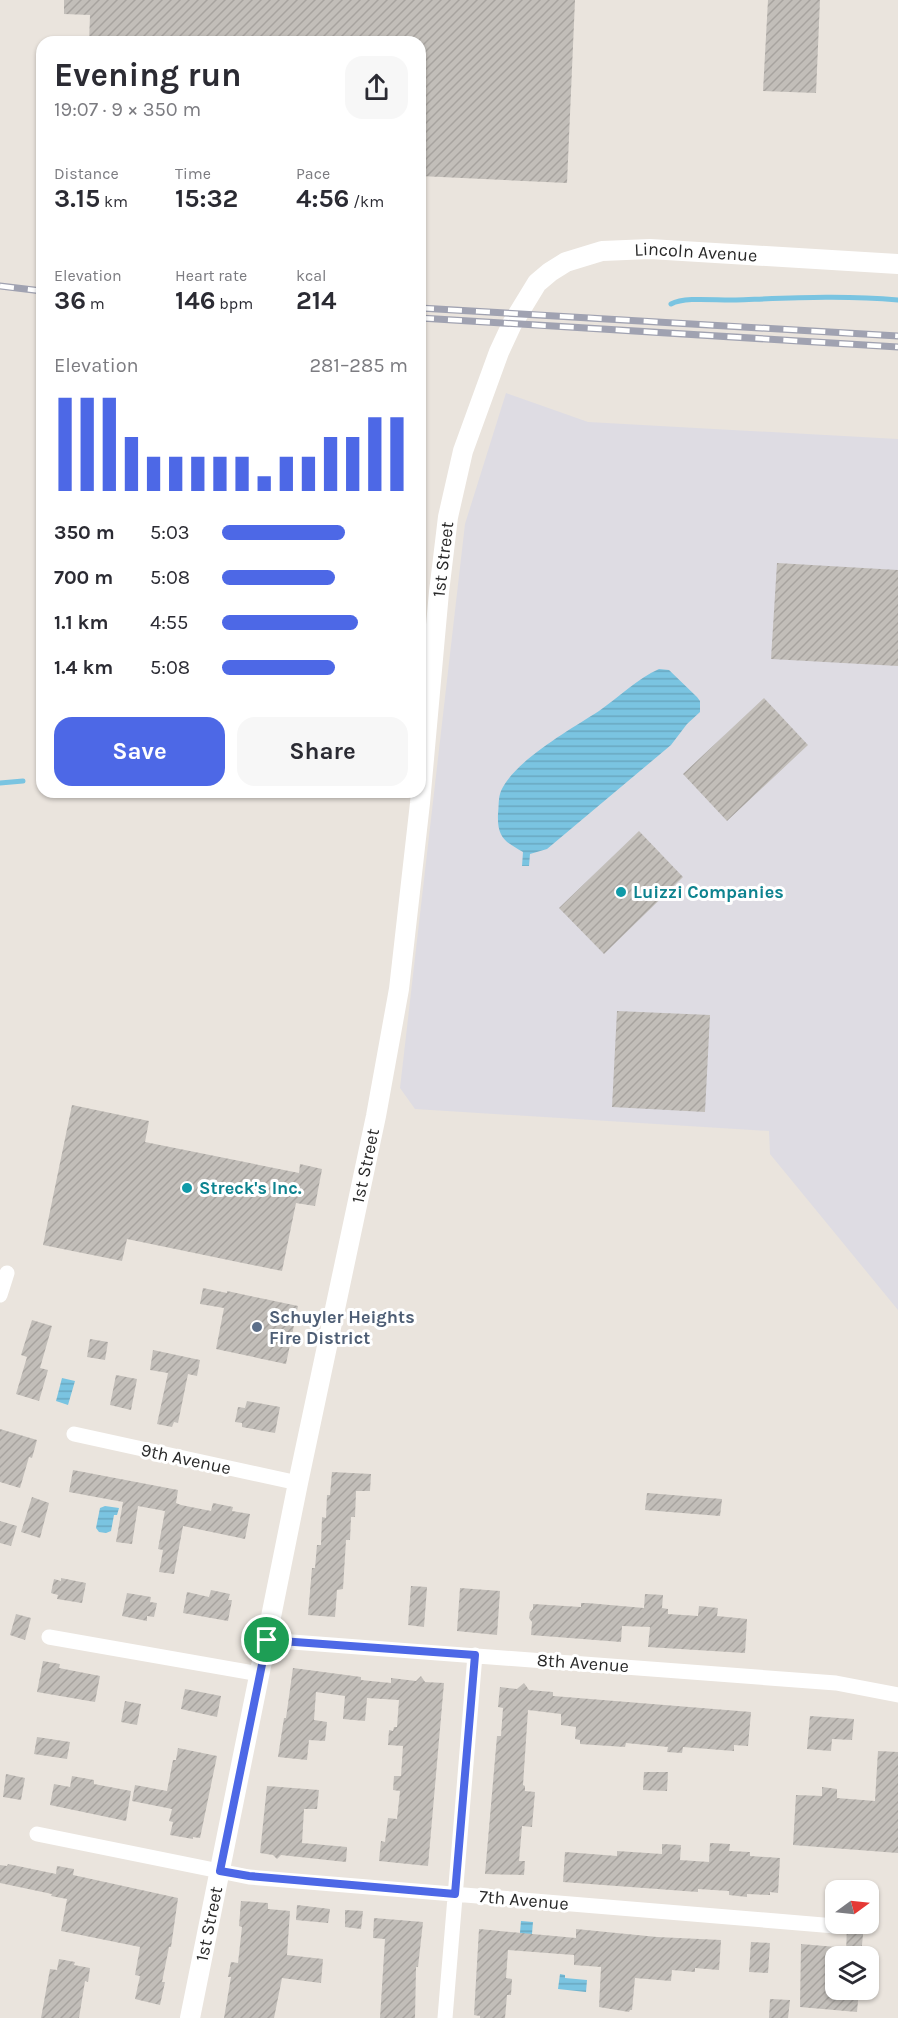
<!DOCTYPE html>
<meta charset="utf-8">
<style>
:root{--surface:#fff;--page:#f7f7f7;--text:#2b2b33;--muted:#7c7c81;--accent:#4d68e6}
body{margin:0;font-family:Karla,sans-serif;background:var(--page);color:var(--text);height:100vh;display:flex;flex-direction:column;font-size:22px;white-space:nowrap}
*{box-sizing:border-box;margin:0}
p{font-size:20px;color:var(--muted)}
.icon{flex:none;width:33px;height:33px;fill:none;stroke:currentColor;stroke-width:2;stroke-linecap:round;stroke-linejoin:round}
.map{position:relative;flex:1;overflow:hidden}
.details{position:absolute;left:36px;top:36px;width:390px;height:762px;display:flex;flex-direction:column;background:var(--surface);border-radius:18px;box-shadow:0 2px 4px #0004}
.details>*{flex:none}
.needle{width:39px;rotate:75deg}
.tools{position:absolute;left:825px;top:1880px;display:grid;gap:12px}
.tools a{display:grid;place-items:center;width:54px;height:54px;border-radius:12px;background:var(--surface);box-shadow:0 2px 4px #0004;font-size:30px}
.pin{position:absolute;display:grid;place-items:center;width:51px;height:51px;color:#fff;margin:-26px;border:3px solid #fff;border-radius:50%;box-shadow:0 2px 6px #0007}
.round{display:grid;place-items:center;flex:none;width:63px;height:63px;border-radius:18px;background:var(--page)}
.summary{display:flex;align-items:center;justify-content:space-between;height:102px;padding:0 18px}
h1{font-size:33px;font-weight:700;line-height:45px}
.stats{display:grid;grid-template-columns:repeat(3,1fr);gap:9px;height:102px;padding:6px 18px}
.stats div{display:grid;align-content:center}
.stats b{font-size:26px;font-weight:700}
.stats small{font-size:16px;font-weight:400}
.stats p{font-size:16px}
.chart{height:168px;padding:12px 18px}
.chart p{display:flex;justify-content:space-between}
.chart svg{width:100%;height:108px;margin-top:6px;stroke:var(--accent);stroke-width:6}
.primary-button{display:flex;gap:12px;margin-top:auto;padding:12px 18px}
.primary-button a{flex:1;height:69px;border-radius:18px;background:var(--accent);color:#fff;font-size:24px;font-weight:700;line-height:69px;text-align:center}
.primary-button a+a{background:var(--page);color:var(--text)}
ul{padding:0 18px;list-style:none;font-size:20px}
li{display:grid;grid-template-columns:96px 72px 1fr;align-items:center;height:45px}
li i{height:15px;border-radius:8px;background:var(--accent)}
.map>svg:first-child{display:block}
.industrial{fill:#dedce3}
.water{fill:url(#water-rules)}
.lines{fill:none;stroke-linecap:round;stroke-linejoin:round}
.stream{stroke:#7ac4e1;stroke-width:5}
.building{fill:url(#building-hatch)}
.minor{stroke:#fff;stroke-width:15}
.tertiary{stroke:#fff;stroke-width:20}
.rail-casing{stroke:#a0a2b1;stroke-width:7}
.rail{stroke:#fff;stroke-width:4.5;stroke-dasharray:14;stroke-linecap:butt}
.route-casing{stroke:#fff;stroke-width:12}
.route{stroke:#4d68e6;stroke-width:8}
.culture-dot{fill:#0f9aa8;stroke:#fff;stroke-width:2}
.service-dot{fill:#5c6f8a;stroke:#fff;stroke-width:2}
.labels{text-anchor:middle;stroke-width:6;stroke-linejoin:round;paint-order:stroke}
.street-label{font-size:18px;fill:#292929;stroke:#fff}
.culture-label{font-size:18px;font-weight:bold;fill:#0d838f;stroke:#fff;text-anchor:start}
.service-label{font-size:18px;font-weight:bold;fill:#4e5e75;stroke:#fff;text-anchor:start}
</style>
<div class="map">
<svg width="898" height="2018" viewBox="0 0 898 2018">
<defs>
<pattern id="water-rules" width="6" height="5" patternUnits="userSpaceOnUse" patternTransform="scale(1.5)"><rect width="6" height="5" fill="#7ac4e1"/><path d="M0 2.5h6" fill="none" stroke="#6aa8c1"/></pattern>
<pattern id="building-hatch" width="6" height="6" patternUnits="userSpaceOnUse" patternTransform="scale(1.5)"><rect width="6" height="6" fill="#c2beb9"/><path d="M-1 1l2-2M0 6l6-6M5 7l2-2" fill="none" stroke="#a7a39f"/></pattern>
</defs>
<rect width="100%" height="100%" fill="#eae4dd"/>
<path class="industrial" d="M506 393 588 422 898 439V1310L770 1154 769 1131 415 1109 400 1088 465 524Z"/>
<path class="water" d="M659 669 669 670 697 697 700 701V712L687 724 671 745 547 849 530 854 529 866H522L523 852C505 842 497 837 498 814 499 807 498 798 501 791 514 761 571 729 599 711 619 697 637 679 659 669Z
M62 1378 75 1381 68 1405 56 1401Z
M105 1506 119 1508 117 1515H114L111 1531 106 1533 99 1532 96 1528 100 1508Z
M521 1921 533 1922 531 1945 519 1944Z
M560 1974 565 1975V1978L587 1980 586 1992 558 1989Z"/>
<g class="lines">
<path class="stream" d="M671 304C686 296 719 301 736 300 790 298 843 295 898 300
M0 783 23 781"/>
</g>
<path class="building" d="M64 0H575L567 183 420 176V42H89L90 15 64 14Z
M768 0H820L816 93 763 91Z
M777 563 898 570V666L771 659Z
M764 698 808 745 727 821 683 774Z
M639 831 683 877 604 954 559 908Z
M617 1011 710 1015 705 1112 612 1107Z
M72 1105 149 1121 145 1142 299 1173 300 1164 322 1169 315 1206 296 1203 282 1271 127 1239 122 1261 43 1245Z
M203 1288 227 1293V1291L298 1306 286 1364 216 1349 224 1308 200 1304Z
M32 1320 52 1326 40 1368 48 1370 39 1401 16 1394 27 1357 21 1355Z
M90 1339 108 1342 105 1360 87 1357Z
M153 1350 200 1360 197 1376 188 1374 178 1423 174 1422 172 1427 157 1424 168 1373 150 1370Z
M116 1375 137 1379 131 1410 110 1405Z
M247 1401 280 1407 275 1433 242 1427V1423L235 1422 238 1407 245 1408Z
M0 1429 37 1440 32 1458 29 1457 20 1488 0 1482Z
M73 1470 178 1490 176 1503 181 1505 211 1511 213 1503 233 1507 232 1511 250 1514 245 1539 183 1526 174 1574 159 1572 163 1550 158 1549 165 1511 138 1506 132 1544 116 1542 123 1502 69 1492Z
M332 1472 371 1474 370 1491H356L355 1517H351L350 1540H346L343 1589 337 1590 335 1617 308 1615 312 1568H315L317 1545H321L322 1517 326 1518 327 1495H330Z
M647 1493 722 1499 720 1516 645 1510Z
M32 1497 49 1503 40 1538 21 1532Z
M0 1521 17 1526 11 1546 0 1543Z
M61 1578 86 1583 82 1603 57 1599 58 1595 51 1593 54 1579 61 1581Z
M411 1586 427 1587 424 1627 408 1625Z
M460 1588 500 1591 497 1635 457 1631Z
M211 1590 230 1594 228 1600H232L228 1621 183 1613 187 1592 209 1597Z
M127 1593 151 1597 150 1602 157 1603 154 1617 147 1616V1621L122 1616Z
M645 1594 663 1595 662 1608 668 1609V1614L698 1616 699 1606 718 1608 717 1616 747 1619 745 1653 648 1647 650 1627 622 1626 621 1642 531 1635 532 1622 529 1618 530 1612 533 1609V1604L581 1607V1603H587L644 1608Z
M16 1614 31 1618 25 1640 10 1635Z
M43 1661 60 1664 59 1668 100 1676 95 1702 37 1692Z
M293 1668 361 1677V1680L391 1683V1678L416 1681 421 1676 425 1682 444 1683 428 1866 379 1861 381 1841 385 1842 388 1818 397 1819 400 1791 393 1790 394 1776H401L403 1746 388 1745 389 1730 393 1731 394 1727H397L399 1700 367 1698 365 1721 343 1719 345 1696 316 1692 314 1720 327 1722 325 1741 309 1740 307 1760 278 1757 284 1718H286Z
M524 1683 529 1690 553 1692V1696L751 1712 748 1746 734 1745V1751L683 1747 682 1753 667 1752 668 1747 626 1743 625 1747 580 1744V1740L575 1739 576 1727 561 1725V1714L528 1710 523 1785 525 1786V1791L535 1792 532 1827 522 1826 519 1861H525L524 1875 485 1874 497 1736H501L503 1708 498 1707 500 1687 517 1689Z
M185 1689 221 1696 217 1717 181 1709Z
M125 1701 141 1704 137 1725 121 1722Z
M810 1716 854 1719 852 1740 832 1739 831 1751 807 1749Z
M37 1737 70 1742 67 1759 34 1754Z
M178 1748 217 1756 200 1838 193 1837V1839L170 1835 173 1822 169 1821 172 1809 132 1801 135 1785 167 1791 173 1760H176Z
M878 1751 898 1752V1853L793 1845 796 1795 822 1796V1787L837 1789V1798L875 1801Z
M644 1772H668L667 1791 643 1790Z
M6 1774 25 1778 21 1800 3 1797Z
M72 1776 94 1780V1784L131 1791 126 1821 50 1805 54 1784 70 1787Z
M267 1786 319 1790 317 1809H304L302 1843 347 1847 346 1862 281 1855 277 1859 273 1855 260 1853Z
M710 1843 730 1844 729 1851 750 1852V1856L780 1858 778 1893 770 1892V1895L747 1894V1897L729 1895V1891L698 1889V1892L563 1882 565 1852 617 1856V1851L662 1854V1844L681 1845 680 1860 709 1862Z
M8 1864 56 1874 57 1866 74 1869 73 1875 178 1898 171 1947H169L162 1982H165L160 2005 135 1999 140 1976 135 1975 140 1947 61 1931 67 1899 51 1896 52 1894 0 1883V1865L7 1866Z
M241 1901 268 1903V1909L290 1911 287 1955 323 1959 321 1983 282 1978 274 2018H224L231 1977H228L231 1962 238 1963 242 1927 239 1926Z
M297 1905 330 1909 328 1923 296 1920Z
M345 1910 363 1911 361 1929 345 1927Z
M374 1918 423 1922 418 1967H416L415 2018H380L385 1939 373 1938Z
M847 1923H864L861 1956H846Z
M479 1929 576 1938V1929L657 1937 721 1940 719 1970 695 1968V1972L672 1970 671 1981 635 1978 632 2010H630L629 2012 599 2007 601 1967 574 1965V1955L508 1950 506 1978 512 1979 511 1995H507L505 2018H480V2016L474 2015Z
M751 1942 770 1943 768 1973 749 1972Z
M801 1944 836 1947V1989H859L857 2012 800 2007Z
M59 1959 75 1962 74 1965 90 1968 88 1982 85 1981 79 2018H41L50 1969 57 1970Z
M770 1999 790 2000 788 2018H769Z"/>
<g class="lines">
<path class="minor" d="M0 1295 7 1273
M74 1434 298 1483
M49 1637 259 1674
M266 1640 836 1683 898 1695
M37 1834 249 1877 835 1926
M445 2018 475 1655"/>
<path class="tertiary" id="s1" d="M190 2018 298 1483 376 1116 399 989 420 803 439 592 448 517 463 451 499 352 512 324 537 283 550 272 566 262 602 251 650 249 898 264"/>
<g class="rail-casing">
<path id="rail" d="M0 286 42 291
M420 308 898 336
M420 318 898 347"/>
</g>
<use href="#rail" class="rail"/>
</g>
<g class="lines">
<g class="route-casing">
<path id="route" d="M267 1640 475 1655 455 1894 249 1876 220 1871Z"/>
</g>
<use href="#route" class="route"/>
</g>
<g class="culture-dot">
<circle cx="621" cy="892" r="6"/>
<circle cx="187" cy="1188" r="6"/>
</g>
<circle class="service-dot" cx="257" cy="1327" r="6"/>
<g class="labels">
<g class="street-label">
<text dy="6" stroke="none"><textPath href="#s1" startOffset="1944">Lincoln Avenue</textPath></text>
<text dy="6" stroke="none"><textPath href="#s1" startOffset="1482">1st Street</textPath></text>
<text dy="6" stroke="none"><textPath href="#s1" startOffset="870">1st Street</textPath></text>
<text transform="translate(186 1459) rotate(12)" y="6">9th Avenue</text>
<text transform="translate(583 1663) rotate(4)" y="6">8th Avenue</text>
<text transform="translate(524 1900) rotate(5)" y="6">7th Avenue</text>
<text dy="6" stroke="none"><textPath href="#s1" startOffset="96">1st Street</textPath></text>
</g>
<g class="culture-label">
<text x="633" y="898">Luizzi Companies</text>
<text x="199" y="1194">Streck's Inc.</text>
</g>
<g class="service-label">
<text x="269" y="1323">Schuyler Heights<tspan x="269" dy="21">Fire District</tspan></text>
</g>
</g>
</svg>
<div class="tools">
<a><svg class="needle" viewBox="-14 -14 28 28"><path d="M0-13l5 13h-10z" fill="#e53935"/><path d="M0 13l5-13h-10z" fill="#7c7c81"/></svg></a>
<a><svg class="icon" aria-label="layers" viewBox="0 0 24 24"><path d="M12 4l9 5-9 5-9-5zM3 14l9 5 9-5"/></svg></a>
</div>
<div class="pin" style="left:267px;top:1640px;background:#1e9e55"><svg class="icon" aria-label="arrive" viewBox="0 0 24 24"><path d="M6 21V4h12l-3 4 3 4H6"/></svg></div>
<section class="details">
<div class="summary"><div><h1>Evening run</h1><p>19:07 · 9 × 350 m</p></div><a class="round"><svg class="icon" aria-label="share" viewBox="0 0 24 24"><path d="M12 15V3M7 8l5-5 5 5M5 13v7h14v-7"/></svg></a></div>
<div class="stats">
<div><p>Distance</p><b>3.15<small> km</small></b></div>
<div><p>Time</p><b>15:32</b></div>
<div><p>Pace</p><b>4:56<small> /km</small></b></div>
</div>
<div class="stats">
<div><p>Elevation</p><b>36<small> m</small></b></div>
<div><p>Heart rate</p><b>146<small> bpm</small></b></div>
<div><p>kcal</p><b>214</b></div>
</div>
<div class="chart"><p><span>Elevation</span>281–285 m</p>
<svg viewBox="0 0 160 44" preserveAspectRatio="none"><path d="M5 44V6M15 44V6M25 44V6M35 44V22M45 44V30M55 44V30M65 44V30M75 44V30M85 44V30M95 44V38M105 44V30M115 44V30M125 44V22M135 44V22M145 44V14M155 44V14"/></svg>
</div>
<ul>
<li><b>350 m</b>5:03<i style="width:66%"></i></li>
<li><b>700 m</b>5:08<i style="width:61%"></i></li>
<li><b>1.1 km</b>4:55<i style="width:73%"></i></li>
<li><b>1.4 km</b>5:08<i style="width:61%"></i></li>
</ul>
<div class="primary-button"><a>Save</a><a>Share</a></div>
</section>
</div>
